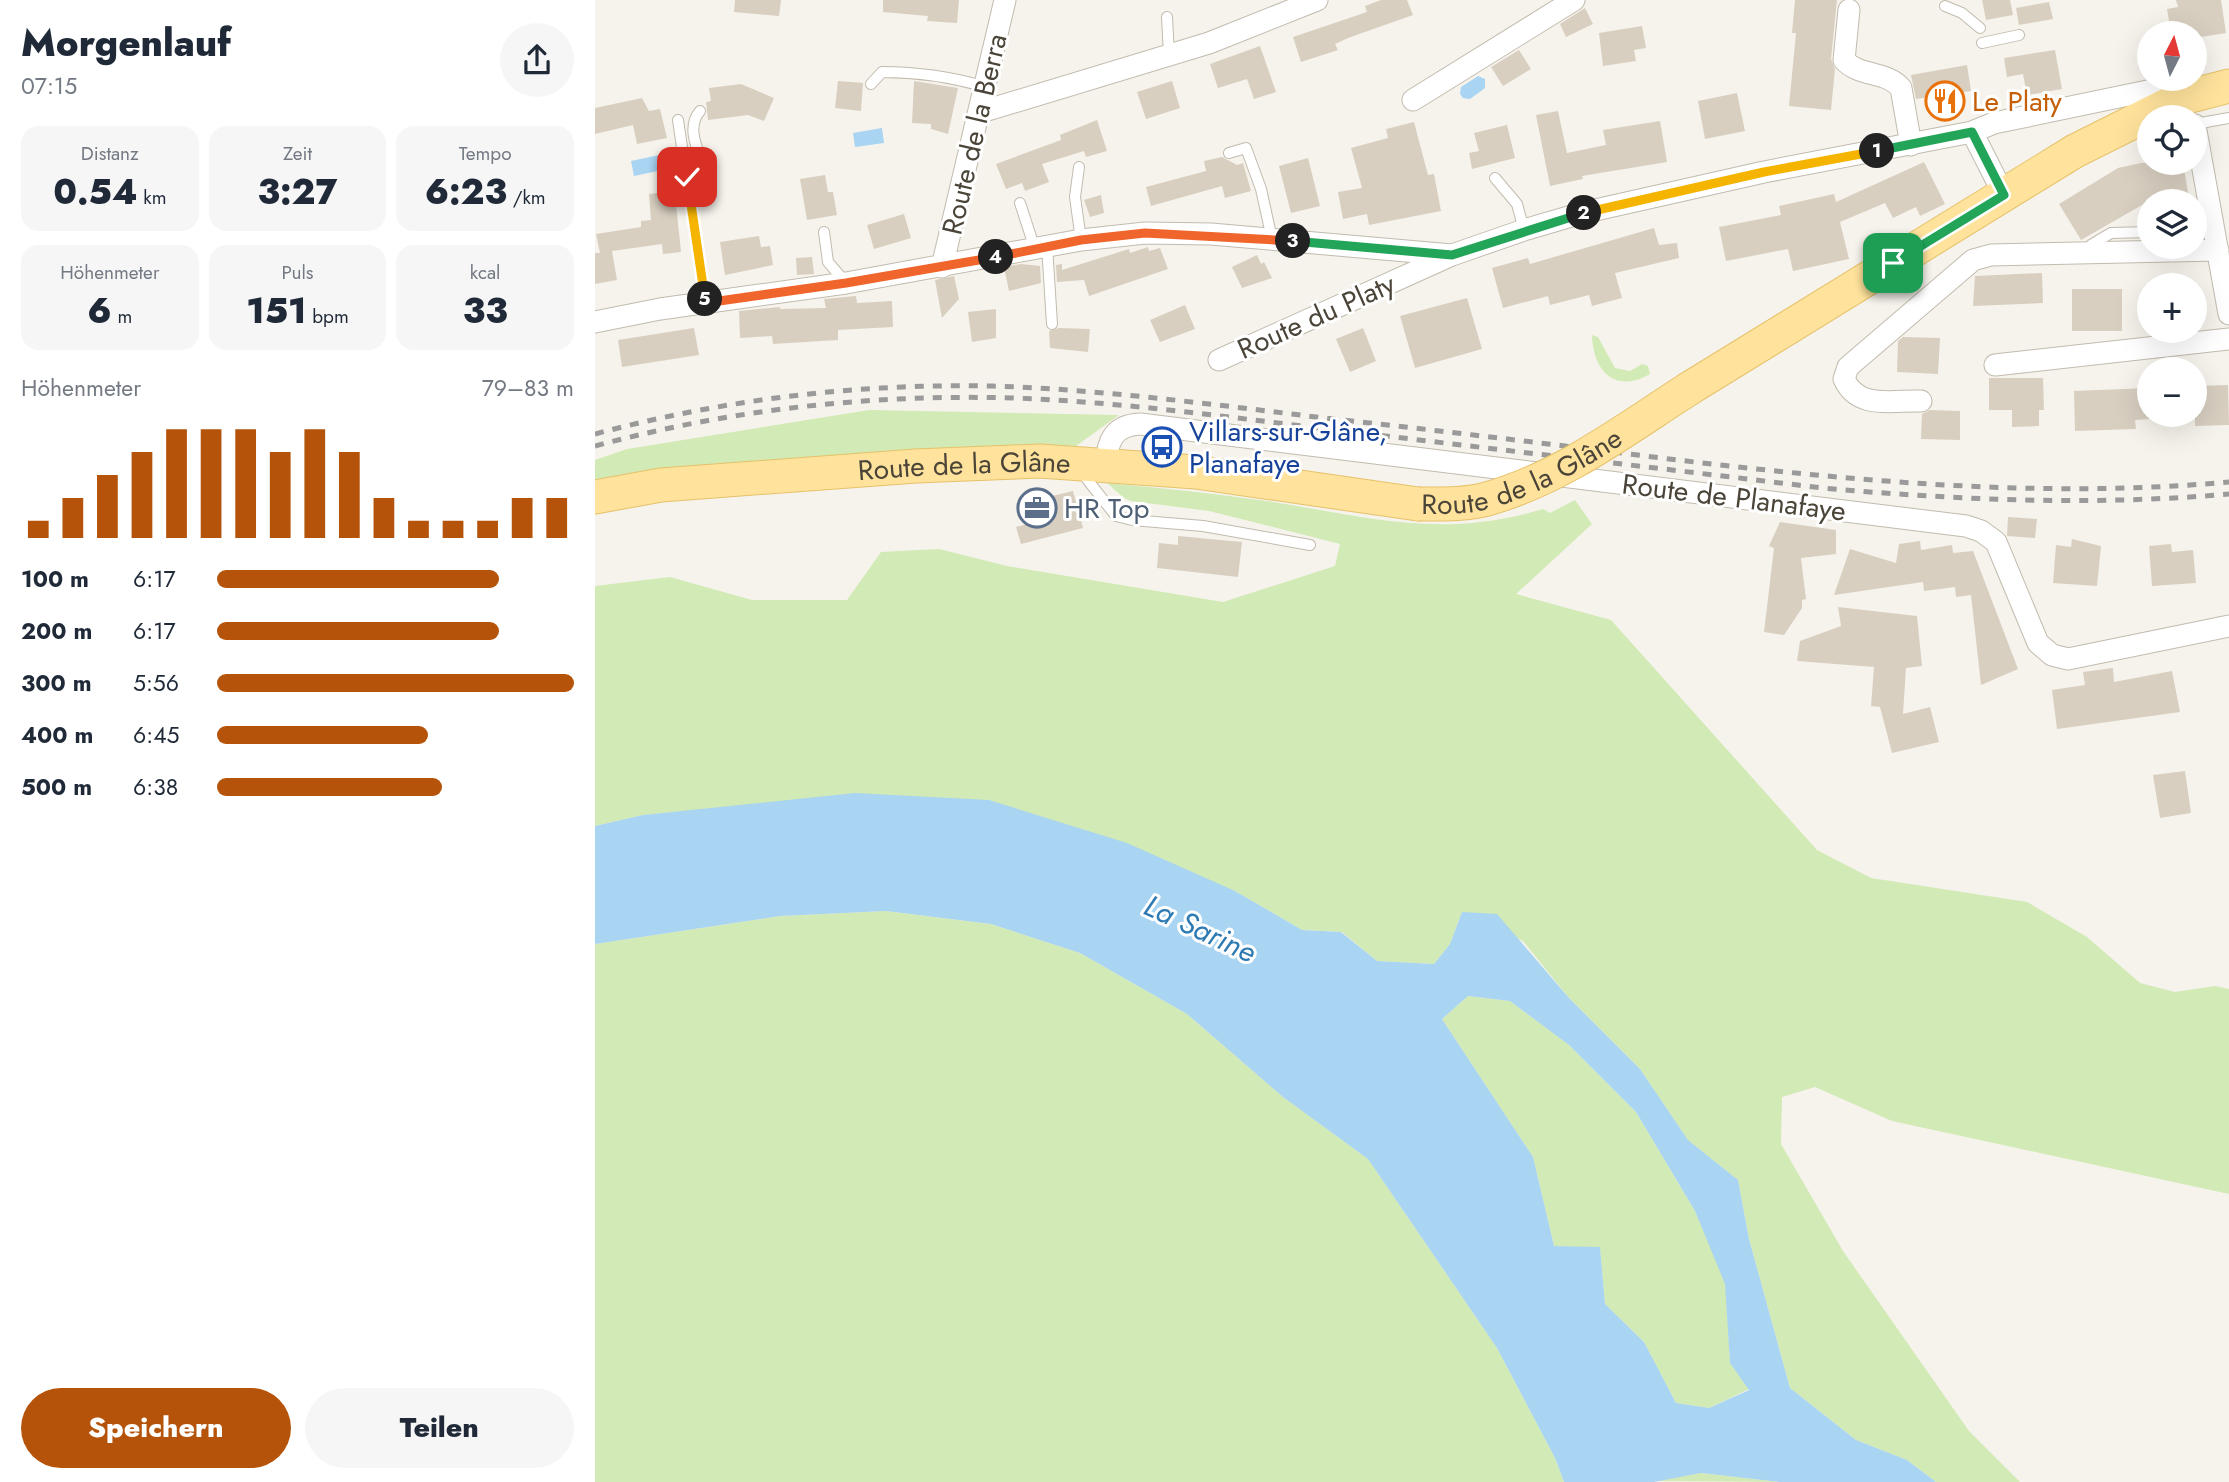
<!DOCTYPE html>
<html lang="de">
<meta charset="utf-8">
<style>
:root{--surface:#fff;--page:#f6f6f7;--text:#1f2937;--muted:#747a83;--accent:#b45309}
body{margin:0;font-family:Jost,sans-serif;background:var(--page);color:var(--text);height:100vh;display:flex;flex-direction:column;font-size:26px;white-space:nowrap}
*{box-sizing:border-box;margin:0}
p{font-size:23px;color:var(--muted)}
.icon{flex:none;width:38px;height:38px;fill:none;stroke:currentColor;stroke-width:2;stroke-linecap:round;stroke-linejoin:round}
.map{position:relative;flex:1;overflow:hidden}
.sheet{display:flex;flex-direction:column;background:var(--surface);width:595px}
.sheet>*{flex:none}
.needle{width:46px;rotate:6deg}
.fabs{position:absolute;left:1542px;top:21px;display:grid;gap:14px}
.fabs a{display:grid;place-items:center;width:70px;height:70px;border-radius:50%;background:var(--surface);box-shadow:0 7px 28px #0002;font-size:35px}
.pin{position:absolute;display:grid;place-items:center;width:60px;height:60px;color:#fff;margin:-30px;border-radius:14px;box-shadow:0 4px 10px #0006}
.km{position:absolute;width:35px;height:35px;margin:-18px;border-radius:50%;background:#222;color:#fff;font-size:19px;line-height:35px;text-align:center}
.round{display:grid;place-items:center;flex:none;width:74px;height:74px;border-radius:37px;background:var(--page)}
.head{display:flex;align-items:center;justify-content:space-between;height:119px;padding:0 21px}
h1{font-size:38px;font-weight:800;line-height:52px}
.metrics{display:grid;grid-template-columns:repeat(3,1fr);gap:10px;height:119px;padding:7px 21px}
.metrics div{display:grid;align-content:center;border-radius:18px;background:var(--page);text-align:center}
.metrics b{font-size:35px;font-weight:800}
.metrics small{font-size:19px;font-weight:400}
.metrics p{font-size:19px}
.chart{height:196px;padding:14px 21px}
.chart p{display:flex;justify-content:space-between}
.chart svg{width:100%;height:126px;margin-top:7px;stroke:var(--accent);stroke-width:6}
.cta{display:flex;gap:14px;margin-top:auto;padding:14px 21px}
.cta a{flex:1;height:80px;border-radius:42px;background:var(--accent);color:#fff;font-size:28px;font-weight:800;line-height:80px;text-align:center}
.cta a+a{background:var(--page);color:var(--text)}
ul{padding:0 21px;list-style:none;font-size:23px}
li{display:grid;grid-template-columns:112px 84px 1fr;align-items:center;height:52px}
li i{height:18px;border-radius:9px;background:var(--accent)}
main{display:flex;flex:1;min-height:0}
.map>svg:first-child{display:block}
.green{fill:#d2eab5}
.water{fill:#a9d4f2;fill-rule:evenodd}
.building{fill:#d8cfc1}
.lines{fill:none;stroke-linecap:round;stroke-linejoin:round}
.service-casing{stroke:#c2bbae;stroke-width:12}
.minor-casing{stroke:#c2bbae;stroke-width:23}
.primary-casing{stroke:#e6c16a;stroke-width:35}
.service{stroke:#fff;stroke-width:10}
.minor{stroke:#fff;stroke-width:21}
.primary{stroke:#ffe39c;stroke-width:33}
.rail{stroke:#9a9a9a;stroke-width:5;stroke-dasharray:9 9;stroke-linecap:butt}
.primary-bridge-casing{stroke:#e6c16a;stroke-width:35;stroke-linecap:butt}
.primary-bridge{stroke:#ffe39c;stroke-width:33}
.split-1-casing{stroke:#fff;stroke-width:14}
.split-2-casing{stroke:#fff;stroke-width:14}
.split-3-casing{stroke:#fff;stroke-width:14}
.split-4-casing{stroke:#fff;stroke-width:14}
.split-5-casing{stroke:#fff;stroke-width:14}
.split-6-casing{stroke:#fff;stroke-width:14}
.split-1{stroke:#22a559;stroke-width:9}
.split-2{stroke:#f5b400;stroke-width:9}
.split-3{stroke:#22a559;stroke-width:9}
.split-4{stroke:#f0652b;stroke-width:9}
.split-5{stroke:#f0652b;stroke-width:9}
.split-6{stroke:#f5b400;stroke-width:9}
.labels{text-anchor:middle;stroke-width:6;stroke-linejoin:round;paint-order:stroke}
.food-label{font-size:28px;fill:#c56008;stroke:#fff;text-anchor:start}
.street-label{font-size:28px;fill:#4b4439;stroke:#fff}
.transit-label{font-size:28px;fill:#164399;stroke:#fff;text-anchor:start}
.service-label{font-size:28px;fill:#4e5e75;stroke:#fff;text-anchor:start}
.water-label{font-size:30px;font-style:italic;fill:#2e7ab2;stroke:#fff}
</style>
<main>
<section class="sheet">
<div class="head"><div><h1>Morgenlauf</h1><p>07:15</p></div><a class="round"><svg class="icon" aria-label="share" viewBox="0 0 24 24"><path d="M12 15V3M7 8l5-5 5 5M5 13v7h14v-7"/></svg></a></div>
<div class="metrics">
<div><p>Distanz</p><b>0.54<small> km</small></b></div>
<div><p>Zeit</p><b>3:27</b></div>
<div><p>Tempo</p><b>6:23<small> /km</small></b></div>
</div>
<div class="metrics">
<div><p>Höhenmeter</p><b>6<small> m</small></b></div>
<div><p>Puls</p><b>151<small> bpm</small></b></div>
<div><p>kcal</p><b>33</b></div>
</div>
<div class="chart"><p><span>Höhenmeter</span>79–83 m</p>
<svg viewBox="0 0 160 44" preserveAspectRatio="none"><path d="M5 44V38M15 44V30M25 44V22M35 44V14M45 44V6M55 44V6M65 44V6M75 44V14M85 44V6M95 44V14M105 44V30M115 44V38M125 44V38M135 44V38M145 44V30M155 44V30"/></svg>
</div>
<ul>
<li><b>100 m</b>6:17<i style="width:79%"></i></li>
<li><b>200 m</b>6:17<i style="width:79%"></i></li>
<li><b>300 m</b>5:56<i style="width:100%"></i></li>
<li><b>400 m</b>6:45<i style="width:59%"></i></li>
<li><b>500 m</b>6:38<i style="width:63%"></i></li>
</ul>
<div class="cta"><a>Speichern</a><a>Teilen</a></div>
</section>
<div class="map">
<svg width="1634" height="1482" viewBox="0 0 1634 1482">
<rect width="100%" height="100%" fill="#f6f3ec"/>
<path class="green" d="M997 335 1003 337 1020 368 1035 371 1047 364 1053 366 1055 374C1021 394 998 372 997 335Z
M274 410 524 415 474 451 0 483V460L32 449Z
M512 483C568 488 623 494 678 502 777 518 847 539 948 509L955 513 980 500 997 524 921 594 1016 620 1222 850 1276 878 1432 902 1492 937 1545 983 1580 992 1620 986 1634 989V1194L1297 1121 1220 1087 1187 1097 1186 1144 1248 1251 1374 1431 1425 1482H1341L1312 1460 1261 1440 1195 1388 1154 1239 1143 1180 1093 1140 1045 1069 974 998 928 941 867 912 855 944 839 964 782 961 747 932 707 930 640 891 138 807 48 815 0 826V586L75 577 157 600H252L286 552 344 549 412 566 628 602 740 566 745 544 614 511 536 501 529 498Z
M291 911 396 924 485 953 592 1014 688 1097 773 1159 902 1348 960 1458 969 1482H0V944L186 916Z
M873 996 915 1001 974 1045 1041 1112 1100 1211 1131 1284 1135 1363 1154 1389 1114 1408 1081 1403 1049 1342 1010 1304 1005 1248 959 1246 938 1157 847 1019Z
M1106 1473 1185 1482 1059 1481Z"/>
<path class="water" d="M883 76 890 79V88L875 99 868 98 865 94 866 87Z
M287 128 289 143 260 147 258 133Z
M69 154 72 169 39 176 36 161Z
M260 793 394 800 532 843 640 891 707 930 746 932 782 961 839 964 855 944 867 912 902 914 974 998 1045 1069 1093 1140 1143 1180 1154 1239 1195 1388 1261 1440 1312 1460 1341 1482H1185L1106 1473 1059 1482H969L960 1458 902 1348 773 1159 688 1097 592 1014 485 953 396 924 291 911 186 916 0 944V826L48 815ZM873 996 915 1001 974 1045 1041 1112 1100 1211 1130 1284 1135 1363 1154 1390 1114 1408 1081 1403 1049 1342 1010 1304 1005 1247 959 1246 938 1157 847 1019Z"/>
<path class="building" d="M140 0H186L184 16 139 12Z
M288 0H364L362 23 332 21 333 16 288 12Z
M786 0H812L818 15 753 38 740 44 743 50 706 62 698 37 772 12 770 6Z
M1200 0H1242L1236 59 1240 69 1236 110 1194 106 1201 33H1197Z
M1387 0H1415L1418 15 1391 20Z
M1581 0H1626L1631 33 1600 38V33H1576L1572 9 1583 7Z
M1454 2 1458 19 1424 25 1421 8Z
M990 8 998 24 971 37 965 24Z
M1047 26 1051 48 1039 50 1041 61 1008 66 1004 33Z
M665 46 681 92 659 99 652 79 623 88 615 64Z
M924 50 936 69 908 86 896 67Z
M1460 50 1467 89 1432 95 1428 74 1412 77 1409 58Z
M1372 65 1376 91 1321 99 1316 75Z
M243 81 268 83 266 111 240 108Z
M319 81 363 88 353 134 336 129V124L317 123Z
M577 81 585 108 551 119 542 92Z
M146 84 179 98 169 121 153 115 113 120 111 102 116 101 114 88Z
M1142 93 1150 131 1110 139 1103 101Z
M47 98 54 111 65 109 72 138 42 144 38 125 0 134V108Z
M963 111 972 153 1011 145 1008 130 1065 121 1072 162 987 176 988 179 955 186 941 115Z
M502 120 512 151 491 157 489 151 447 164 454 182 430 191 427 183 411 189 401 164 466 140 465 135Z
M819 122 833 175 839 174 846 211 774 225 772 214 748 219 743 192 767 188 756 148 793 138 791 129Z
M912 125 920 158 877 169 874 153 884 151 879 133Z
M627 157 642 165 648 163 656 191 630 198 627 186 556 206 551 187 611 171 609 161Z
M713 158 725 206 696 213 684 166Z
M1329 162 1350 204 1325 216 1321 207 1298 218 1290 203 1245 222 1254 259 1198 271 1193 249 1131 261 1124 227 1186 215 1184 206 1239 194 1241 202Z
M1546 163H1588L1594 198 1554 201 1486 240 1464 204 1523 168Z
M230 175 233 192H238L242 215 212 220 205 179Z
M71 192 72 205 81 204 86 252 68 254 67 244 17 251 22 280 0 284V253H5L1 234 46 227V221L56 220 54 194Z
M506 195 509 213 495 217 489 200Z
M309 214 316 238 279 249 272 225Z
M1059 228 1064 245 1082 243 1084 258 1020 273 1027 298 997 306 994 295 955 305 953 296 908 308 897 268 933 258 935 264Z
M164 236 166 247 175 246 178 265 130 275 125 242Z
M553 247 554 251 565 248 573 269 494 296 489 280 462 282 461 265 467 264V270L534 249 535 253Z
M662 255 666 264 669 262 677 278 647 288 637 267Z
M217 257 219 274 202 275 201 258Z
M426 264 445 266 446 283 414 291 409 267Z
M1447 273 1448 303 1378 306 1380 276Z
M359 276 364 299 347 318 340 280Z
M1477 289H1527V331H1477Z
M261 296 262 303 297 301 298 327 243 330V340L178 344 177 336 145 338 144 311 185 307V309L231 308 229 299Z
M872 298 887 349 820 368 805 316Z
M590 305 600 329 565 342 555 320Z
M401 309V338L377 342 373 312Z
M99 328 104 355 27 367 23 340Z
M464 328 495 329 493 352 455 348 454 331Z
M768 328 781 361 755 372 741 339Z
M1308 337 1345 338 1343 374 1302 372 1303 341Z
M1394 378H1448L1449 410H1444V426L1417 427V410H1394Z
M1633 385 1634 425 1600 426V386Z
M1554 388V419L1540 420 1541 429 1480 431 1479 391Z
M1335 410 1365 411V440L1326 439 1327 414Z
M478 491 488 528 426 544 421 527 437 523 432 502Z
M1413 517 1442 519 1440 538 1412 536Z
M1185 522 1241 530V554L1206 558 1211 599 1207 600V608L1189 635 1169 632 1179 548 1174 546Z
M583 536 647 542 643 577 562 568 564 543 583 545Z
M1477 539 1506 546 1502 586 1458 583 1461 545 1476 547Z
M1325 541 1326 550 1357 545 1358 553 1378 551 1423 669 1386 685 1376 595 1361 597 1360 587 1329 591 1328 582 1239 595 1255 549 1301 563 1304 544Z
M1576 544 1577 552 1598 550 1601 583 1557 586 1554 546Z
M1243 607 1322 616 1327 666 1311 668 1308 714 1335 707 1344 742 1297 753 1285 707 1276 706 1279 667 1202 661 1205 641 1246 626Z
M1518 668 1519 682 1577 671 1585 712 1462 729 1457 690 1490 685 1488 672Z
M1590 771 1596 813 1565 818 1558 775Z"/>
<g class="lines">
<g class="service-casing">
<path id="service" d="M1350 6 1367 13 1385 28
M572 17 574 55
M1387 43 1424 35
M276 84 287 72C322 72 357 77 391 87
M83 120 110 303
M1600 124 1634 118
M634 153 651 148 666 189 677 239
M484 167 480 197 486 240
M92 177 102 173 107 162C101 146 92 126 105 111
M900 178 922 204 929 230
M425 203 440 249
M1600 231H1619
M229 232 233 262 251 283
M1496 245 1516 233 1554 232
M452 246 457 324
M491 478 521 516 537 520 608 526 715 545"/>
</g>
<g class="minor-casing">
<path id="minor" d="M1254 10 1249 60C1264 77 1292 71 1306 88L1316 145
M818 100 979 0
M386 112 614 43 722 0
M1600 125 1634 314
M1377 132 1399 123 1567 88 1584 99
M347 267 410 0
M0 322 65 309 251 283 486 240 550 233 616 234 857 255
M624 360 857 255 929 230 987 213 1169 172 1377 132 1409 195
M1400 365 1634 339
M1326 401C1297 400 1263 410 1249 379L1253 367 1378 260 1396 255 1623 250
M511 465C512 441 519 425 545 424L1371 526 1386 531 1401 542 1443 643 1457 655 1473 659 1634 626"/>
</g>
<g class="primary-casing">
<g id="primary">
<path d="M1095 388 1480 151 1584 99 1634 86"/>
<path id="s1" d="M0 497 66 485 321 466 445 461 601 472 823 504"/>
</g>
</g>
<use href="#service" class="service"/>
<use href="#minor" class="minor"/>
<use href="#primary" class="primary"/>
<path class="rail" d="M0 434C138 397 282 381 425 387 524 392 623 405 721 417 839 430 956 444 1074 459 1260 481 1446 499 1634 482
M0 446C137 409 277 394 418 398 532 402 645 419 758 432 915 451 1071 469 1227 488 1363 500 1498 506 1634 494"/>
<g class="primary-bridge-casing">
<g id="primary-bridge">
<path id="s2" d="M823 504C846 504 870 505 892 499 967 478 1031 429 1095 388"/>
</g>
</g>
<use href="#primary-bridge" class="primary-bridge"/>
</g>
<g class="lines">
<g class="split-1-casing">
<path id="split-1" d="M1282 151 1377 132 1409 195 1298 263"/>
</g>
<g class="split-2-casing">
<path id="split-2" d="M989 213 1169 172 1282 151"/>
</g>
<g class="split-3-casing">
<path id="split-3" d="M698 241 857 255 989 213"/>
</g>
<g class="split-4-casing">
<path id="split-4" d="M401 257 486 240 550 233 698 241"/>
</g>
<g class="split-5-casing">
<path id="split-5" d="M110 299V303L251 283 401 257"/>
</g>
<g class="split-6-casing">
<path id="split-6" d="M92 177 110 299"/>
</g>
<use href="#split-1" class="split-1"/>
<use href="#split-2" class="split-2"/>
<use href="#split-3" class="split-3"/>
<use href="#split-4" class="split-4"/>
<use href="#split-5" class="split-5"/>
<use href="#split-6" class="split-6"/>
</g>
<defs>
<g id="restaurant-ring" transform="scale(2.0125)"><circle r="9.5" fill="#fff" stroke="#e8710a" stroke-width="1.5"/><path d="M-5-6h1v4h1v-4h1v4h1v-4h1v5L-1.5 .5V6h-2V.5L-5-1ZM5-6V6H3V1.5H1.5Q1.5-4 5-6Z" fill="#e8710a"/></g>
<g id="bus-ring" transform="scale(2.0125)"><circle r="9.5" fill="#fff" stroke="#1a4fb4" stroke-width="1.5"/><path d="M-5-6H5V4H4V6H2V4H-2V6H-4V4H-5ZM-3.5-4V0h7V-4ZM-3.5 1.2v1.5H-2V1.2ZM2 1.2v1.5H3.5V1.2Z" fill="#1a4fb4"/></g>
<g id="office-ring" transform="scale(2.0125)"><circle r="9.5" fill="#fff" stroke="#5c6f8a" stroke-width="1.5"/><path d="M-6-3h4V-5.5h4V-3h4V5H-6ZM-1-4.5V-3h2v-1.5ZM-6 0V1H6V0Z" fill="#5c6f8a"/></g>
</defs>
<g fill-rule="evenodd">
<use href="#restaurant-ring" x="1350" y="101"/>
<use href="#bus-ring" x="567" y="447"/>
<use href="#office-ring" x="442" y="508"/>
</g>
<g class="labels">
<g class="food-label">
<text x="1377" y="111">Le Platy</text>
</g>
<g class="street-label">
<text transform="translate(379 134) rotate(-77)" y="10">Route de la Berra</text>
<text transform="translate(721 316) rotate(-24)" y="10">Route du Platy</text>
<text dy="10" stroke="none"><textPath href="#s2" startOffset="110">Route de la Glâne</textPath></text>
<text dy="10" stroke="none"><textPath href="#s1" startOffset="371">Route de la Glâne</textPath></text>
<text transform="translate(1139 497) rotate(7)" y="10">Route de Planafaye</text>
</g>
<g class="transit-label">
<text x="594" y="441">Villars-sur-Glâne,<tspan x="594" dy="32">Planafaye</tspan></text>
</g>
<g class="service-label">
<text x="469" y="518">HR Top</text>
</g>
<g class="water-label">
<text transform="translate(605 929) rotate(25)" y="10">La Sarine</text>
</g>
</g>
</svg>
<div class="fabs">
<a><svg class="needle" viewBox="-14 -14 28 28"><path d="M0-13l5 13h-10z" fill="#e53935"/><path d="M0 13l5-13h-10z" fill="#747a83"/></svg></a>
<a><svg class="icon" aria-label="locate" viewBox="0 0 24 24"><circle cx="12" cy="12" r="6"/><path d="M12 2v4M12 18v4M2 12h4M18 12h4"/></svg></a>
<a><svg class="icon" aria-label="layers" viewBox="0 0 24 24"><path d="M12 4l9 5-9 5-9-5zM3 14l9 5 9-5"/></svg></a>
<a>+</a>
<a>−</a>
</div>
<div class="pin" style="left:1298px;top:263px;background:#1e9e55"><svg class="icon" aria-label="arrive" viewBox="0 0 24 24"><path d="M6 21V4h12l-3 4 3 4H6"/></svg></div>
<div class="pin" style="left:92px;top:177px;background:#d93025"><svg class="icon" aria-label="check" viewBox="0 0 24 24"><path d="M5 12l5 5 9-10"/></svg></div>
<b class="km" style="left:1282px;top:151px">1</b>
<b class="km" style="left:989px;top:213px">2</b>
<b class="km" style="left:698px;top:241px">3</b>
<b class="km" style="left:401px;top:257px">4</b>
<b class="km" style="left:110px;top:299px">5</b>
</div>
</main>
